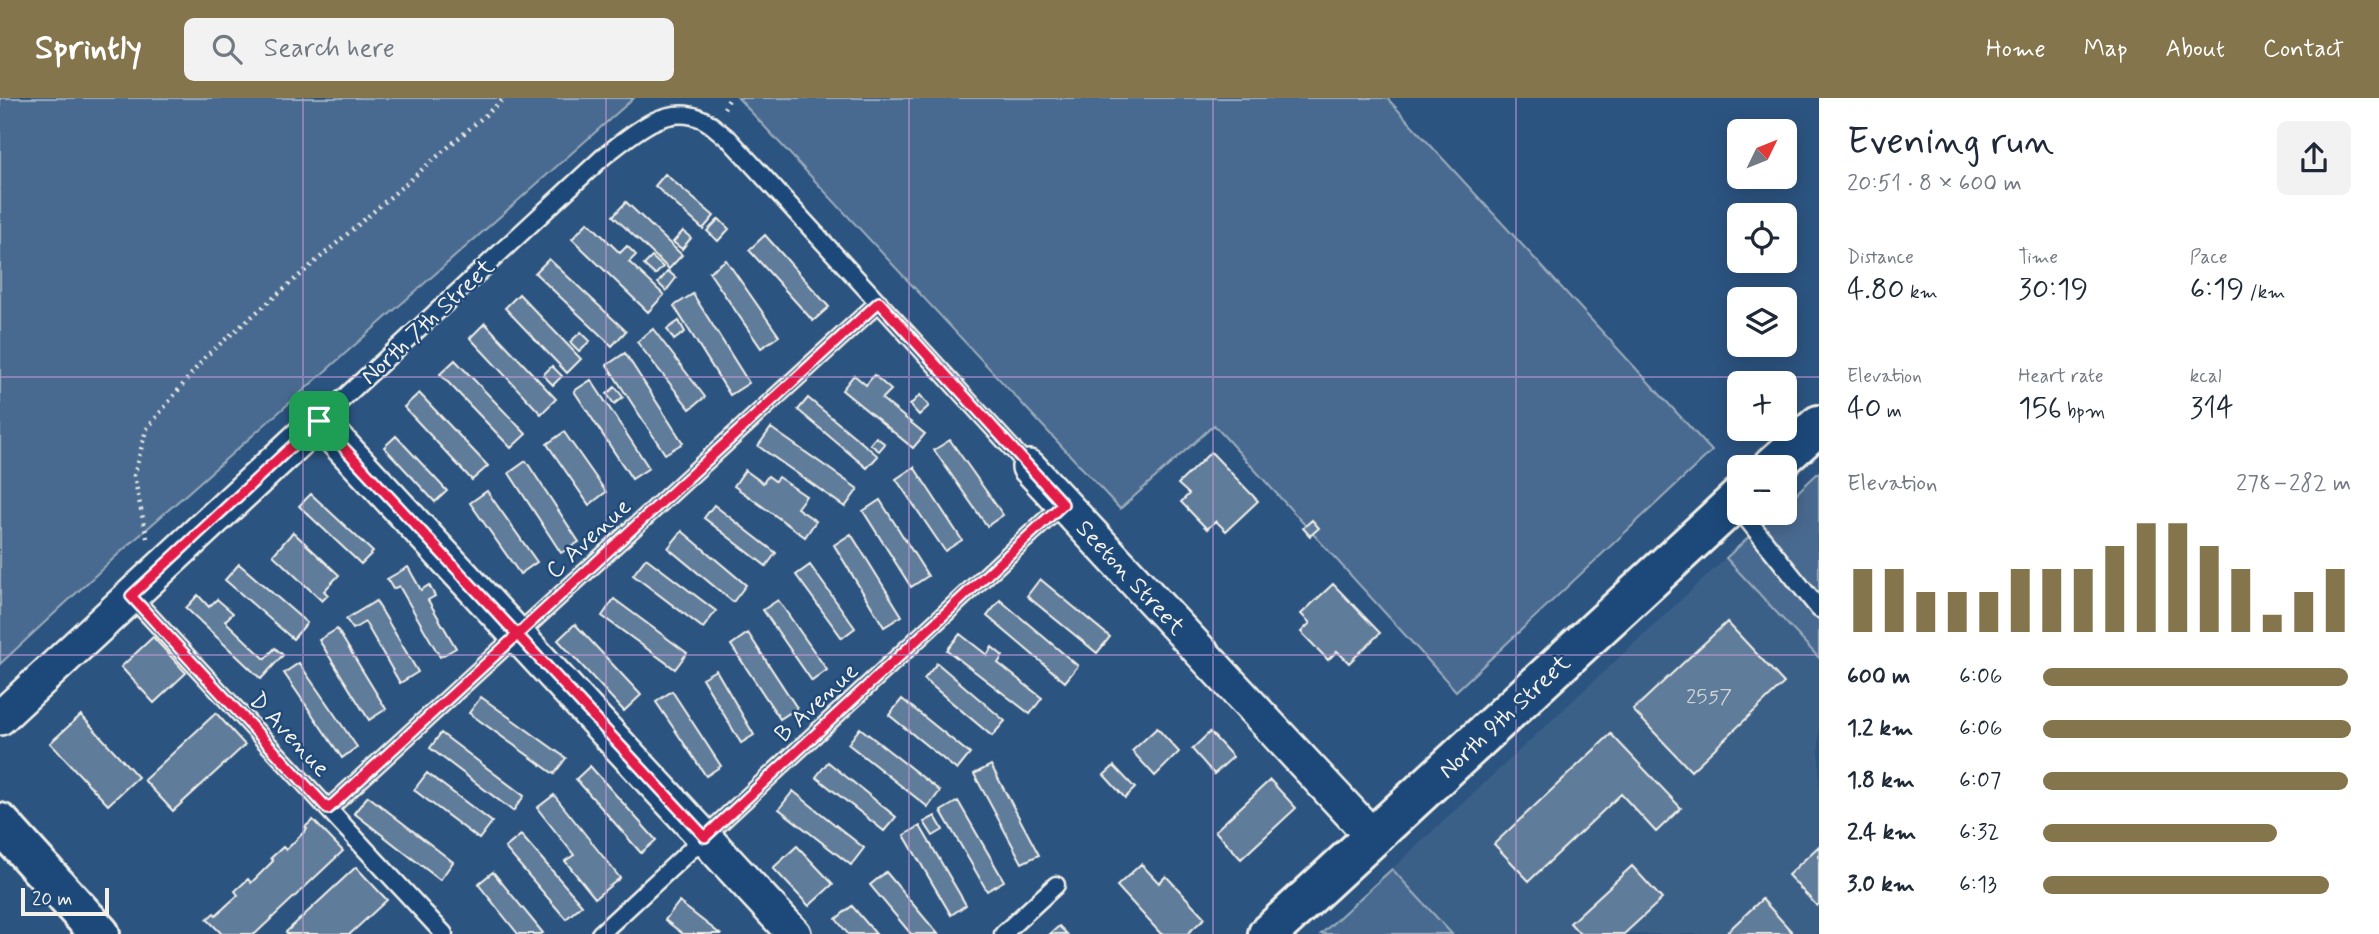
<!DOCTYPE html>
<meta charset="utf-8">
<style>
:root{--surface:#fff;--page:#f2f2f3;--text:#1f2937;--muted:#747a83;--accent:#84754c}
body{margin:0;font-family:Mynerve,sans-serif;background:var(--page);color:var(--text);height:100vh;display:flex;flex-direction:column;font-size:26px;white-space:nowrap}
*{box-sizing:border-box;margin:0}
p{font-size:23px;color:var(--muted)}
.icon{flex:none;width:38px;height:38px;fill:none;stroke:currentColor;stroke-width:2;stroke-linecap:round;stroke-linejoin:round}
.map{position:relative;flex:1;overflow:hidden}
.details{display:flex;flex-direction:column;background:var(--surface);width:560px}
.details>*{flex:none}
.needle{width:46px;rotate:47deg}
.tools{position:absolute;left:1727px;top:21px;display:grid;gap:14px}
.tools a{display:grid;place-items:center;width:70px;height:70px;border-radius:10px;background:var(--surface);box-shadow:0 4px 18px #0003;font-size:35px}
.scale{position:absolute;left:21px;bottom:18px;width:88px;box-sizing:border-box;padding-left:7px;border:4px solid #f4f1e8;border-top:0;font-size:19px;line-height:24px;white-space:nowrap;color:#f4f1e8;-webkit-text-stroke:5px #1f4a7a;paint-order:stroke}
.pin{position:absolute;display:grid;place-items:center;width:60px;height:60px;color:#fff;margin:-30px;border-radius:14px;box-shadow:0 4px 10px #0006}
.round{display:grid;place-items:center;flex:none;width:74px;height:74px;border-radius:10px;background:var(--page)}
.head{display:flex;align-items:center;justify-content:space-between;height:119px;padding:0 28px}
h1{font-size:38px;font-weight:600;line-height:52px}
.stats{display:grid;grid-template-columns:repeat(3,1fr);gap:10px;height:119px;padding:7px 28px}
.stats div{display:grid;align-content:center}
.stats b{font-size:30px;font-weight:600}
.stats small{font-size:19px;font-weight:400}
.stats p{font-size:19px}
.chart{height:196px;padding:14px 28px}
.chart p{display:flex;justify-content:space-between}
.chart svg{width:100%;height:126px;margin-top:7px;stroke:var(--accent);stroke-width:6}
ul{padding:0 28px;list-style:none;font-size:23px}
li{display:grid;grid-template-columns:112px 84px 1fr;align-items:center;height:52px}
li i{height:18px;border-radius:9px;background:var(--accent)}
header{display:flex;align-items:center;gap:42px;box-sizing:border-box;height:98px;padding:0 35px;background:var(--accent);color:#fff}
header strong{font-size:33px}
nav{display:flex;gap:38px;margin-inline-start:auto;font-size:24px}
.search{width:490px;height:63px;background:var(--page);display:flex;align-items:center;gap:18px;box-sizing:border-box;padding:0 24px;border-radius:10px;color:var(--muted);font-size:26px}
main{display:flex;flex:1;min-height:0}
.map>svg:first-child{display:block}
.built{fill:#3b6088}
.green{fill:#496b90;stroke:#9eaebc;stroke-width:2}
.building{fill:#5e7b9a;stroke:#f4f1e8;stroke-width:2}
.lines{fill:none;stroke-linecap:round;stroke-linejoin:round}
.lane-casing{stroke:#f4f1e8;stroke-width:21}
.street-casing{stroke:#f4f1e8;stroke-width:38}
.secondary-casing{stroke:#f4f1e8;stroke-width:44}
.path{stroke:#f4f1e8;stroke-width:4.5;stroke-dasharray:2 5;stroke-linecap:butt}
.lane{stroke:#1f4a7a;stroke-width:16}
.street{stroke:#1f4a7a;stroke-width:33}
.secondary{stroke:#1f4a7a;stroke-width:38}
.route-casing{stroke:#fff;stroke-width:14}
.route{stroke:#e11d48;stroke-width:9}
.grid{fill:none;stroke:#be98d6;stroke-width:2;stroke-opacity:0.55}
.labels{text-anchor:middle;stroke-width:5;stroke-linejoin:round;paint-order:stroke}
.number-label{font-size:21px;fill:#ced4d4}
.street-label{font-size:24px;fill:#f4f1e8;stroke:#1f4a7a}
</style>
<header>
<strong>Sprintly</strong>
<div class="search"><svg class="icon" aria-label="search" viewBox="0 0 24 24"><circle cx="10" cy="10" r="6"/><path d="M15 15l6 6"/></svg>Search here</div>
<nav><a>Home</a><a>Map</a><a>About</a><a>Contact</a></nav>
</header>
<main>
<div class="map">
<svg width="1819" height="836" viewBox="0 0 1819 836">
<rect width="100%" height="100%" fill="#2c5481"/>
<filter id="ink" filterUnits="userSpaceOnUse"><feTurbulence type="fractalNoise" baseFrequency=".0143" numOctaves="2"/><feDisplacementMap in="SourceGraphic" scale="14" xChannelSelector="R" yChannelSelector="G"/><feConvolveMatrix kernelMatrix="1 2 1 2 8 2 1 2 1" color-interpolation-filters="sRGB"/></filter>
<g filter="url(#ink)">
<path class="built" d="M1726 460 1819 560V836H1452L1392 771Z"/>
<path class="green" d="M0 0H634L114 460 0 566Z
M738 0H1387L1712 353 1456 593 1214 327 1120 411Z
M1819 374V560L1726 460 1775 415H1785V406Z
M1392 771 1452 836H1321Z"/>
<path class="building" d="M665 76 714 118 703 131 655 88Z
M626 104 682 157 669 171 613 118Z
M719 121 729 131 718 143 707 133Z
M588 124 620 155 627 148 636 157 629 164 664 197 648 214 572 141Z
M683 133 691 140 682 151 673 144Z
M765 137 829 209 813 223 749 152Z
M652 159 663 169 655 177 644 167Z
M549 161 626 233 612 248 535 175Z
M726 162 779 238 761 250 709 174Z
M668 173 676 180 666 193 658 185Z
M519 196 581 261 567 275 505 210Z
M693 196 749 285 730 297 674 208Z
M679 223 685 234 674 242 667 231Z
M485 225 556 301 541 316 470 240Z
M653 231 705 299 690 311 637 244Z
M581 234 590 243 579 253 570 244Z
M625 255 683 345 665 356 607 267Z
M455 262 526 336 511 350 440 276Z
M552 268 562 278 553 287 543 277Z
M854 277 866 287 874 277 891 292 882 301 925 336 913 350 842 292Z
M591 282 649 370 632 381 574 293Z
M615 289 623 299 614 306 607 296Z
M419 295 488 368 472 382 404 309Z
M920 297 929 308 919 317 910 307Z
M808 300 878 358 867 370 798 312Z
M771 330 858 391 845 409 758 348Z
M564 334 606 394 589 407 547 346Z
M396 338 447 393 435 404 384 349Z
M876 339 885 346 879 353 870 346Z
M950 342 1003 417 987 428 934 352Z
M1211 354 1258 403 1226 433 1216 423 1207 431 1181 404 1189 396 1178 386Z
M526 363 579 444 561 455 509 375Z
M914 369 962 442 945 453 896 381Z
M745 372 763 385 768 378 775 383 778 379 806 398 797 410 816 423 805 439 734 388Z
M487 393 537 464 520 476 470 405Z
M311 396 373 454 361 466 299 408Z
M880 402 928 478 911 489 863 413Z
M714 407 776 455 766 468 704 420Z
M1312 422 1319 430 1310 438 1303 430Z
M682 433 746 487 733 504 668 450Z
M293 434 339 477 324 493 328 497 322 503 273 457Z
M851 436 902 518 884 529 834 447Z
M646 460 716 513 703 530 633 477Z
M239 466 307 525 293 541 225 482Z
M810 467 855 530 842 540 796 477Z
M408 469 421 492 429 487 435 498 428 502 456 550 440 559 399 488 393 491 387 481Z
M1040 481 1110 539 1097 555 1027 498Z
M1333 486 1380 535 1349 565 1337 553 1328 562 1301 534 1310 525 1301 516Z
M198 497 209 509 217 501 233 515 225 523 265 561 275 550 283 557 261 581 186 510Z
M614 501 687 555 675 571 602 518Z
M778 502 827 572 812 583 763 512Z
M1000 502 1078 568 1065 584 987 518Z
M376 503 418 574 400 585 365 524 353 531 346 521Z
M1727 524 1784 585 1691 673 1633 612Z
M575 526 641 597 624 613 558 542Z
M337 531 386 611 369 622 319 542Z
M748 535 797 610 780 621 731 547Z
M960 536 987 557 992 549 1003 558 998 565 1042 600 1030 616 947 552Z
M153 539 186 575 154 605 121 569Z
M299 565 357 649 342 660 284 575Z
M937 565 1005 623 992 638 924 581Z
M716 572 754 637 741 645 702 580Z
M672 593 721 668 706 678 656 604Z
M481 599 566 660 554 676 469 615Z
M902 601 970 656 957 672 889 617Z
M216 615 245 647 173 713 144 682Z
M81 617 138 679 108 707 50 645Z
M860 630 940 693 928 709 848 646Z
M1157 630 1179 654 1155 678 1132 653Z
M1210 634 1233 659 1214 676 1192 651Z
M441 635 524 698 513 713 430 650Z
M1611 636 1681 710 1656 734 1621 696 1529 783 1494 746Z
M828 664 896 719 884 733 816 679Z
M991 667 1039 757 1022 765 974 676Z
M590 668 656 742 641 755 576 681Z
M1114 668 1135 690 1125 700 1104 677Z
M427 675 492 724 479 741 414 692Z
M1270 682 1296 710 1241 761 1215 733Z
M793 693 864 750 851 767 779 711Z
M554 697 620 780 595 800 565 763 574 757 537 710Z
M368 698 453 764 440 782 354 715Z
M958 703 1004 783 987 793 941 713Z
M935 718 943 732 933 738 924 724Z
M313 722 343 753 255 836H222L207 821 214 815 216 817 238 797 235 793 248 781 251 785 273 763 271 760 283 749 286 752 307 731 305 729Z
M920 728 966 807 951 817 904 737Z
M521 737 582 807 566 821 505 750Z
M797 748 833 786 809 808 773 770Z
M1819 748V806L1817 808 1788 777Z
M1141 766 1159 785 1166 778 1205 820 1187 836H1161L1117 788Z
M1632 768 1662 801 1624 836H1580L1570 825Z
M356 769 387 802 350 836H288L286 834Z
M493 774 543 835 541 836H518L478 786Z
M886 774 938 836H911L870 787Z
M1762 801 1792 834 1790 836H1725Z
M679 804 720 836H683L665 822Z
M852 808 876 836H848L836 821Z
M1059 828 1067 836H1050Z"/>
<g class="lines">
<g class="lane-casing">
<path id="lane" d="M319 323 603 59C630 38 665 4 702 21 711 25 720 35 729 41L1029 369
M1742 415 1819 511
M131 498 444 836
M328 711 879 204
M600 836 1063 406
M1003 836 1056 787"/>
</g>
<g class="street-casing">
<path id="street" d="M1029 369 1373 739
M0 620 319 323 794 836"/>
</g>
<g class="secondary-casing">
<path id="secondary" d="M1772 369 1819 327
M0 725 100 836
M1268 836 1740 399"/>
</g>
<path class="path" d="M724 10 730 0
M147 440 134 378 146 332 206 258 505 0"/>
<use href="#lane" class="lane"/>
<use href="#street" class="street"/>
<use href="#secondary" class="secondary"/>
</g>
</g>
<g class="lines" filter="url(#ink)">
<g class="route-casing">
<path id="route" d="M319 323C448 462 576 600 705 739L1063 406 879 204 328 711 131 498 319 323"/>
</g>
<use href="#route" class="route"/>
</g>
<path class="grid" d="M303 0V836M606 0V836M909 0V836M1213 0V836M1516 0V836M0 279H1819M0 557H1819"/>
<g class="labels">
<g class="number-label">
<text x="1709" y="605">2557</text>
</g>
<g class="street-label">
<text transform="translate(427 223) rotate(-43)" y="8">North 7th Street</text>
<text transform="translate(588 440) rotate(-43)" y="8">C Avenue</text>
<text transform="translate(1131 479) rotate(47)" y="8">Seeton Street</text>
<text transform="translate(816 604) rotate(-43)" y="8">B Avenue</text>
<text transform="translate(1504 618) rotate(-43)" y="8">North 9th Street</text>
<text transform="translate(290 636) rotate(47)" y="8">D Avenue</text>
</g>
</g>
</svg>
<div class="tools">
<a><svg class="needle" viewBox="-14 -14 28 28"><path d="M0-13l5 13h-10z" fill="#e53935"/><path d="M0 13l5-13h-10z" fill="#747a83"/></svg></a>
<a><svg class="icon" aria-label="locate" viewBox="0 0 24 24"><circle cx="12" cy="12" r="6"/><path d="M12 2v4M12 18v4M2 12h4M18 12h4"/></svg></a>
<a><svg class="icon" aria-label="layers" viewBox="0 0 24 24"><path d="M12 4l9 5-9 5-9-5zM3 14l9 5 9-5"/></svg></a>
<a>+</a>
<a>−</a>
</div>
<div class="scale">20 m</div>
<div class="pin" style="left:319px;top:323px;background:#1e9e55"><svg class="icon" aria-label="arrive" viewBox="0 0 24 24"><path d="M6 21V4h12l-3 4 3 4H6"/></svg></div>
</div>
<section class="details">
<div class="head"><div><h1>Evening run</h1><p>20:51 · 8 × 600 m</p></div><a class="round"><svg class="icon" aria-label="share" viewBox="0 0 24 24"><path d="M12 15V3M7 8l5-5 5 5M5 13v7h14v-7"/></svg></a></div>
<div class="stats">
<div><p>Distance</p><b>4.80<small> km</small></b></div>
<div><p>Time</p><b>30:19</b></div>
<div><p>Pace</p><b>6:19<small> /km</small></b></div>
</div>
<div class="stats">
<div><p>Elevation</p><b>40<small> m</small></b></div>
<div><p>Heart rate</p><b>156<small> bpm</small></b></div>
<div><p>kcal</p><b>314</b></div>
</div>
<div class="chart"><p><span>Elevation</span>278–282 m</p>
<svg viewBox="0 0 160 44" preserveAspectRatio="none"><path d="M5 44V22M15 44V22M25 44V30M35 44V30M45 44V30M55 44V22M65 44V22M75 44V22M85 44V14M95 44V6M105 44V6M115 44V14M125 44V22M135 44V38M145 44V30M155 44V22"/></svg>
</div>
<ul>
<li><b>600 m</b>6:06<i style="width:99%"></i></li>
<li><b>1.2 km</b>6:06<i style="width:100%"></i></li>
<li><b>1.8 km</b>6:07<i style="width:99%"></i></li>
<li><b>2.4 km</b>6:32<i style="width:76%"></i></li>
<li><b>3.0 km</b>6:13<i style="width:93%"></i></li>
</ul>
</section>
</main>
